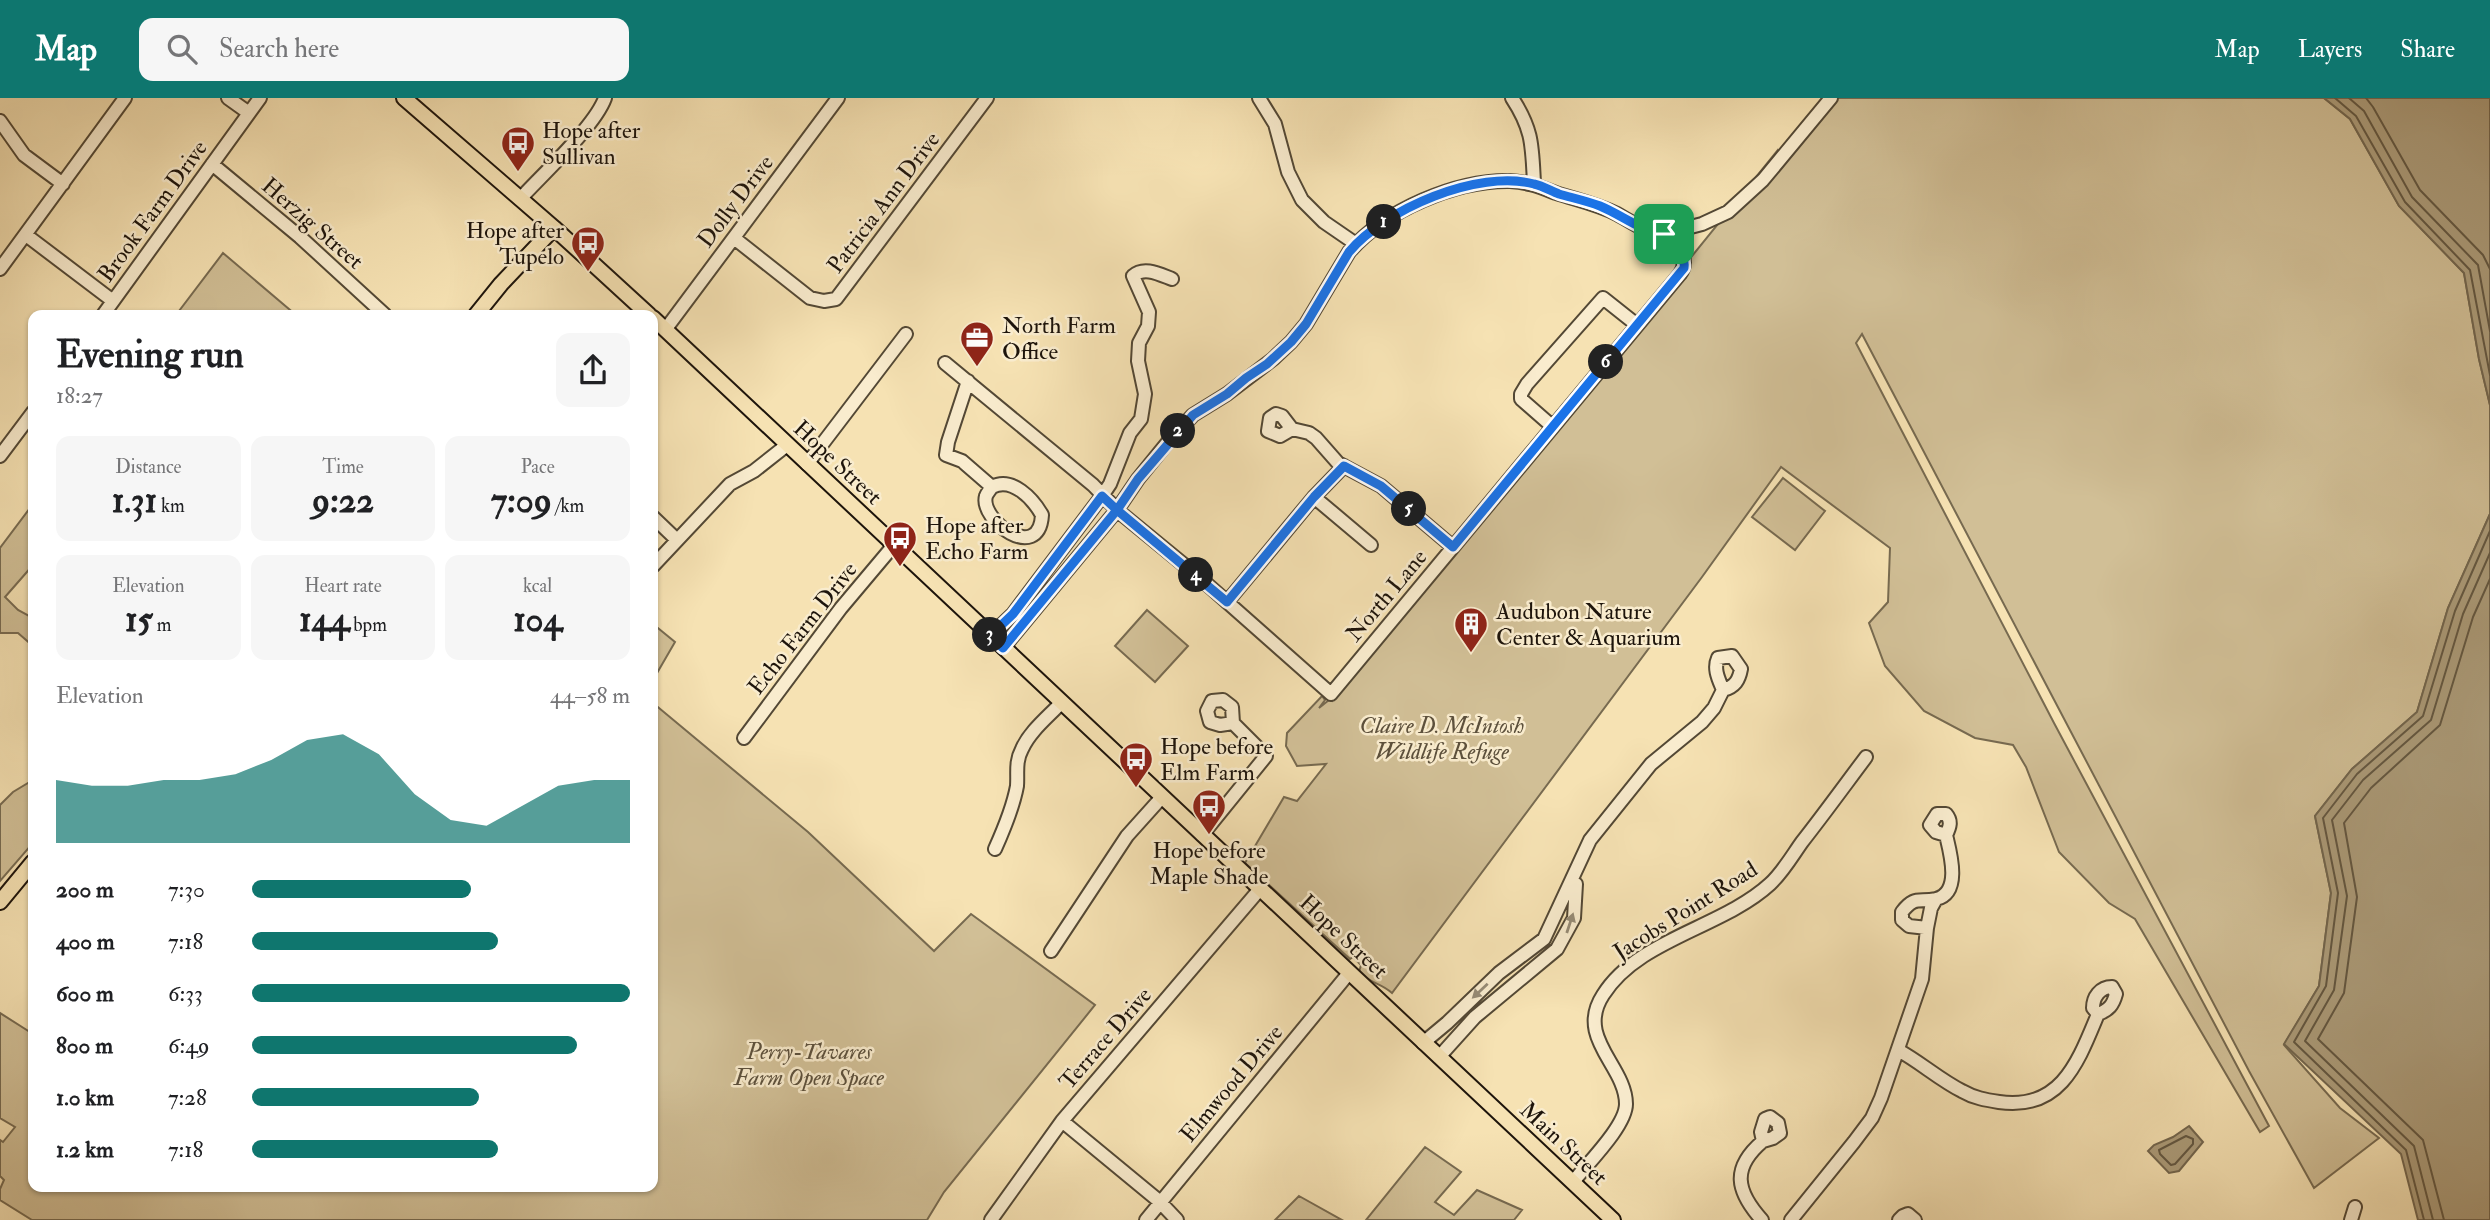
<!DOCTYPE html>
<meta charset="utf-8">
<style>
:root{--surface:#fff;--page:#f6f6f6;--text:#202124;--muted:#757577;--accent:#0f766e}
body{margin:0;font-family:"IM FELL Double Pica",serif;background:var(--page);color:var(--text);height:100vh;display:flex;flex-direction:column;font-size:26px;white-space:nowrap}
*{box-sizing:border-box;margin:0}
p{font-size:23px;color:var(--muted)}
.icon{flex:none;width:38px;height:38px;fill:none;stroke:currentColor;stroke-width:2;stroke-linecap:round;stroke-linejoin:round}
.map{position:relative;flex:1;overflow:hidden}
.details{position:absolute;left:28px;top:212px;width:630px;height:882px;display:flex;flex-direction:column;background:var(--surface);border-radius:14px;box-shadow:0 2px 5px #0004}
.details>*{flex:none}
.pin{position:absolute;display:grid;place-items:center;width:60px;height:60px;color:#fff;margin:-30px;border-radius:14px;box-shadow:0 4px 10px #0006}
.km{position:absolute;width:35px;height:35px;margin:-18px;border-radius:50%;background:#222;color:#fff;font-size:19px;line-height:35px;text-align:center}
.round{display:grid;place-items:center;flex:none;width:74px;height:74px;border-radius:14px;background:var(--page)}
.head{display:flex;align-items:center;justify-content:space-between;height:119px;padding:0 28px}
h1{font-size:38px;font-weight:700;line-height:52px}
.stats{display:grid;grid-template-columns:repeat(3,1fr);gap:10px;height:119px;padding:7px 28px}
.stats div{display:grid;align-content:center;border-radius:14px;background:var(--page);text-align:center}
.stats b{font-size:35px;font-weight:700}
.stats small{font-size:19px;font-weight:400}
.stats p{font-size:19px}
.chart{height:196px;padding:14px 28px}
.chart p{display:flex;justify-content:space-between}
.chart svg{width:100%;height:126px;margin-top:7px;fill:var(--accent);opacity:.7}
ul{padding:0 28px;list-style:none;font-size:23px}
li{display:grid;grid-template-columns:112px 84px 1fr;align-items:center;height:52px}
li i{height:18px;border-radius:9px;background:var(--accent)}
header{display:flex;align-items:center;gap:42px;box-sizing:border-box;height:98px;padding:0 35px;background:var(--accent);color:#fff}
header strong{font-size:33px}
nav{display:flex;gap:38px;margin-inline-start:auto;font-size:24px}
.search{width:490px;height:63px;background:var(--page);display:flex;align-items:center;gap:18px;box-sizing:border-box;padding:0 24px;border-radius:14px;color:var(--muted);font-size:26px}
.map>svg:first-child{display:block}
.green{fill:#d1bf96;stroke:#776a50;stroke-width:2}
.water{fill:#ac9c7a;stroke:#73664e;stroke-width:2}
.lines{fill:none;stroke-linecap:round;stroke-linejoin:round}
.shore{stroke:#645842;stroke-width:2}
.minor-casing{stroke:#534835;stroke-width:16}
.major-casing{stroke:#1d140b;stroke-width:18}
.minor{stroke:#f9ecce;stroke-width:12}
.major{stroke:#f6e2b3;stroke-width:14}
.oneway{fill:#968b76}
.route-casing{stroke:#fff;stroke-width:14}
.route{stroke:#1a73e8;stroke-width:9}
.labels{text-anchor:middle;stroke-width:5;stroke-linejoin:round;paint-order:stroke}
.poi-label{font-size:23px;fill:#1d140b;stroke:#f9ecce;text-anchor:start}
.street-label{font-size:23px;fill:#1d140b;stroke:#f9ecce}
.park-label{font-size:23px;font-style:italic;fill:#5c503c;stroke:#f9ecce}
</style>
<header>
<strong>Map</strong>
<div class="search"><svg class="icon" aria-label="search" viewBox="0 0 24 24"><circle cx="10" cy="10" r="6"/><path d="M15 15l6 6"/></svg>Search here</div>
<nav><a>Map</a><a>Layers</a><a>Share</a></nav>
</header>
<div class="map">
<svg width="2490" height="1122" viewBox="0 0 2490 1122">
<rect width="100%" height="100%" fill="#f6e2b3"/>
<filter id="stains"><feTurbulence type="fractalNoise" baseFrequency=".00286" numOctaves="4"/><feColorMatrix values="0 0 0 0 .2 0 0 0 0 .09 0 0 0 0 .02 0 0 0 .5 -.17"/></filter>
<radialGradient id="worn" r=".72"><stop offset=".6" stop-color="#630" stop-opacity="0"/><stop offset="1" stop-color="#630" stop-opacity=".3"/></radialGradient>
<path class="green" d="M1829 0H2324L2350 21 2399 108 2464 175 2479 261 2490 307V416L2448 510 2417 614 2352 671 2315 718 2331 795 2319 888 2284 947 2340 1010 2379 1040 2314 1090 2249 973 1862 236 1856 245 2054 625 2269 1028 2260 1034 2135 821 2109 805 2059 754 2026 669 2013 647 1975 640 1924 613 1885 568 1869 525 1888 504 1890 450 1781 369 1702 479 1392 895C1381 885 1369 885 1359 874L1361 867 1353 859 1350 861 1245 765 1284 699 1297 703 1326 666 1297 668 1286 648 1287 635 1322 598 1325 602 1319 610 1329 602 1332 603 1777 53V75L1783 68 1778 59Z
M223 155 296 217H176Z
M1783 380 1825 413 1795 452 1752 419Z
M33 406V467L5 499 18 512 33 520V548L18 535H0V450Z
M1147 512 1188 548 1155 584 1115 548Z
M653 526 675 544 653 582Z
M653 605 808 734 934 853 971 816 1095 907 944 1094 927 1122H32L0 1102V1091L4 1082 0 1078V1042L3 1044 15 1029 0 1020V915L33 936V1088H653Z
M33 682V745L0 783V707L13 694Z
M1425 1049 1461 1074 1435 1104 1454 1117 1477 1092 1522 1112 1514 1122H1366Z
M1299 1098 1342 1122H1275Z"/>
<path class="water" d="M2324 0H2490V307L2479 261 2464 175 2399 108 2350 21Z
M2490 416V1122H2418L2401 1056 2284 946 2319 888 2331 795 2315 718 2352 671 2417 614 2448 510Z
M2189 1028 2203 1044 2179 1073 2169 1075 2148 1053 2154 1047 2173 1039Z"/>
<g class="lines">
<path class="shore" d="M2335 0 2356 18 2405 104 2470 172 2490 277
M2349 0 2364 13 2412 99 2478 167 2490 233
M2366 0 2373 9 2420 92 2483 157 2490 171
M2186 1038 2193 1041V1046L2175 1066 2171 1067 2160 1056 2159 1052Z
M2424 1122 2406 1052 2294 944 2326 888 2338 795 2323 720 2357 676 2423 618 2455 513 2490 433
M2433 1122 2414 1048 2305 943 2334 892 2347 798 2332 722 2363 682 2431 622 2463 516 2490 455
M2444 1122 2423 1042 2318 941 2344 895 2357 799 2344 725 2371 690 2440 627 2473 519 2490 481"/>
<g class="minor-casing">
<path id="minor" d="M228 0 249 15
M1259 0 1275 26 1288 74 1302 102 1324 124 1356 146
M1512 0C1533 32 1532 48 1534 85
M0 23 24 57 63 86
M212 66 300 139 385 217
M520 101C542 77 595 28 605 0
M1664 136 1702 126 1728 114 1763 82 1831 0
M26 137 113 203
M734 140 810 200 824 203 836 201 987 0
M0 171 125 0
M103 217 260 0
M665 232 838 0
M945 265 1093 387 1117 412 1200 480 1331 596 1680 176C1690 162 1679 145 1665 137 1658 133 1647 132 1640 129 1632 125 1624 120 1617 116 1597 106 1577 102 1556 95 1540 89 1528 84 1510 83 1456 82 1385 112 1349 154L1306 226 1291 244 1273 261 1227 296 1193 317 1168 344 1138 381 1117 412 1003 550
M968 283 948 344 946 357 962 363 992 389C1012 378 1033 401 1042 417 1039 466 979 422 986 398 986 397 991 390 992 389
M1276 316 1282 318 1292 331 1280 338 1268 333 1270 320Z
M1553 329 1521 301V296L1527 286 1603 200 1637 227
M1292 331 1309 335 1316 340 1338 365 1381 388 1453 449
M0 358 33 314
M807 366 906 236
M1314 399 1371 447
M653 419 677 442
M653 468 730 386 754 373 787 347
M1227 504 1314 399 1344 368
M990 538 1013 516 1102 398 1110 386 1130 335 1141 321 1145 296 1138 263 1139 245 1148 228 1149 214 1133 178C1144 168 1159 176 1172 181
M744 640 841 510 894 447
M1937 716H1946C1952 723 1950 729 1946 737L1936 734 1930 727Z
M1202 737 1266 658 1233 625 1232 609 1223 602 1212 603 1207 613 1210 624 1220 627 1233 625
M995 751C1004 731 1013 710 1017 688 1018 675 1015 664 1022 651 1030 633 1048 619 1061 605
M1927 830 1909 828 1902 822V814C1915 797 1919 805 1936 801 1962 795 1950 754 1946 737
M1051 853 1127 738 1162 699
M1423 945 1447 925 1499 875 1544 841 1590 742 1651 666 1702 624 1714 610 1723 592C1719 582 1713 571 1718 560L1732 558 1741 571C1739 582 1735 589 1723 592
M1898 952C1920 964 1940 982 1962 993 1974 1000 1986 1002 1999 1004 2061 1013 2078 964 2098 916 2109 912 2113 907 2116 896L2112 889C2100 889 2093 899 2093 910L2098 916
M1439 959 1475 919 1557 851 1574 820 1576 786
M1770 1019 1778 1025 1780 1035 1773 1040 1763 1043 1761 1034 1765 1021Z
M1062 1023 1159 1103 1177 1122
M1573 1084C1587 1066 1626 1028 1626 1006 1626 968 1575 940 1603 897 1638 841 1722 830 1770 786 1783 774 1792 758 1802 744 1824 716 1845 687 1866 659
M991 1122 1062 1023 1260 791
M1146 1122 1349 875
M1762 1122C1736 1093 1731 1070 1763 1043
M1791 1122 1854 1044 1872 1020 1881 1000 1922 881 1927 830 1931 810 1936 801
M1899 1122 1903 1118 1908 1116 1915 1122
M2351 1122 2355 1109"/>
</g>
<g class="major-casing">
<path id="major" d="M404 0 554 130 649 217
M476 217 501 186 554 130
M653 220 1613 1122
M0 804 33 764"/>
</g>
<use href="#minor" class="minor"/>
<use href="#major" class="major"/>
</g>
<defs><path id="oneway-solid" d="M-6-.8H1V-3.2L6.5 0L1 3.2V.8H-6Z" transform="scale(1.75)"/></defs>
<g class="oneway">
<use href="#oneway-solid" transform="translate(1570 825) rotate(-72)"/>
<use href="#oneway-solid" transform="translate(1480 893) rotate(137)"/>
</g>
<g class="lines">
<g class="route-casing">
<path id="route" d="M1664 136C1640 133 1622 117 1600 108 1587 103 1573 100 1559 96 1551 93 1543 88 1534 86 1478 71 1385 111 1349 154L1306 226 1291 244 1267 266 1246 280 1227 296 1193 317 1138 381 1117 412 1102 398 1013 516 990 538 1003 550 1117 412 1227 504 1314 399 1344 368 1381 388 1453 449 1684 170C1686 155 1674 147 1664 136"/>
</g>
<use href="#route" class="route"/>
</g>
<defs>
<g id="bus-pin" transform="scale(1.75)"><path d="M0 17L-7.5 6A9.5 9.5 0 1 1 7.5 6Z" fill="#8f2418" stroke="#f9ecce"/><path d="M-5-6H5V4H4V6H2V4H-2V6H-4V4H-5ZM-3.5-4V0h7V-4ZM-3.5 1.2v1.5H-2V1.2ZM2 1.2v1.5H3.5V1.2Z" fill="#fff"/></g>
<g id="office-pin" transform="scale(1.75)"><path d="M0 17L-7.5 6A9.5 9.5 0 1 1 7.5 6Z" fill="#8f2418" stroke="#f9ecce"/><path d="M-6-3h4V-5.5h4V-3h4V5H-6ZM-1-4.5V-3h2v-1.5ZM-6 0V1H6V0Z" fill="#fff"/></g>
<g id="building-pin" transform="scale(1.75)"><path d="M0 17L-7.5 6A9.5 9.5 0 1 1 7.5 6Z" fill="#8f2418" stroke="#f9ecce"/><path d="M-4-6H4V6H1V3H-1V6H-4ZM-2.5-4.3h1.7v1.8h-1.7ZM.8-4.3h1.7v1.8H.8ZM-2.5-1h1.7V.8h-1.7ZM.8-1h1.7V.8H.8Z" fill="#fff"/></g>
</defs>
<g fill-rule="evenodd">
<use href="#bus-pin" x="518" y="45"/>
<use href="#bus-pin" x="588" y="145"/>
<use href="#office-pin" x="977" y="240"/>
<use href="#bus-pin" x="900" y="440"/>
<use href="#building-pin" x="1471" y="526"/>
<use href="#bus-pin" x="1136" y="661"/>
<use href="#bus-pin" x="1209" y="708"/>
</g>
<g class="labels">
<g class="poi-label">
<text x="542" y="40">Hope after<tspan x="542" dy="26">Sullivan</tspan></text>
<text x="564" y="140" text-anchor="end">Hope after<tspan x="564" dy="26">Tupelo</tspan></text>
<text x="1002" y="235">North Farm<tspan x="1002" dy="26">Office</tspan></text>
<text x="925" y="435">Hope after<tspan x="925" dy="26">Echo Farm</tspan></text>
<text x="1496" y="521">Audubon Nature<tspan x="1496" dy="26">Center &amp; Aquarium</tspan></text>
<text x="1160" y="656">Hope before<tspan x="1160" dy="26">Elm Farm</tspan></text>
<text x="1209" y="760" text-anchor="middle">Hope before<tspan x="1209" dy="26">Maple Shade</tspan></text>
</g>
<g class="street-label">
<text transform="translate(735 103) rotate(-53)" y="8">Dolly Drive</text>
<text transform="translate(883 104) rotate(-53)" y="8">Patricia Ann Drive</text>
<text transform="translate(152 113) rotate(-54)" y="8">Brook Farm Drive</text>
<text transform="translate(313 125) rotate(41)" y="8">Herzig Street</text>
<text transform="translate(838 364) rotate(43)" y="8">Hope Street</text>
<text transform="translate(1386 497) rotate(-50)" y="8">North Lane</text>
<text transform="translate(802 530) rotate(-52)" y="8">Echo Farm Drive</text>
<text transform="translate(1685 812) rotate(-32)" y="8">Jacobs Point Road</text>
<text transform="translate(1344 838) rotate(43)" y="8">Hope Street</text>
<text transform="translate(1105 940) rotate(-49)" y="8">Terrace Drive</text>
<text transform="translate(1231 985) rotate(-50)" y="8">Elmwood Drive</text>
<text transform="translate(1564 1045) rotate(43)" y="8">Main Street</text>
</g>
<g class="park-label">
<text x="1442" y="635">Claire D. McIntosh<tspan x="1442" dy="26">Wildlife Refuge</tspan></text>
<text x="809" y="961">Perry-Tavares<tspan x="809" dy="26">Farm Open Space</tspan></text>
</g>
</g>
<rect width="100%" height="100%" filter="url(#stains)"/>
<rect width="100%" height="100%" fill="url(#worn)"/>
</svg>
<div class="pin" style="left:1664px;top:136px;background:#1e9e55"><svg class="icon" aria-label="arrive" viewBox="0 0 24 24"><path d="M6 21V4h12l-3 4 3 4H6"/></svg></div>
<b class="km" style="left:1384px;top:124px">1</b>
<b class="km" style="left:1178px;top:333px">2</b>
<b class="km" style="left:990px;top:537px">3</b>
<b class="km" style="left:1196px;top:477px">4</b>
<b class="km" style="left:1409px;top:411px">5</b>
<b class="km" style="left:1606px;top:264px">6</b>
<section class="details">
<div class="head"><div><h1>Evening run</h1><p>18:27</p></div><a class="round"><svg class="icon" aria-label="share" viewBox="0 0 24 24"><path d="M12 15V3M7 8l5-5 5 5M5 13v7h14v-7"/></svg></a></div>
<div class="stats">
<div><p>Distance</p><b>1.31<small> km</small></b></div>
<div><p>Time</p><b>9:22</b></div>
<div><p>Pace</p><b>7:09<small> /km</small></b></div>
</div>
<div class="stats">
<div><p>Elevation</p><b>15<small> m</small></b></div>
<div><p>Heart rate</p><b>144<small> bpm</small></b></div>
<div><p>kcal</p><b>104</b></div>
</div>
<div class="chart"><p><span>Elevation</span>44–58 m</p>
<svg viewBox="0 0 160 44" preserveAspectRatio="none"><path d="M0 44V22L10 24L20 24L30 22L40 22L50 20L60 15L70 8L80 6L90 13L100 27L110 36L120 38L130 31L140 24L150 22L160 22V44z"/></svg>
</div>
<ul>
<li><b>200 m</b>7:30<i style="width:58%"></i></li>
<li><b>400 m</b>7:18<i style="width:65%"></i></li>
<li><b>600 m</b>6:33<i style="width:100%"></i></li>
<li><b>800 m</b>6:49<i style="width:86%"></i></li>
<li><b>1.0 km</b>7:28<i style="width:60%"></i></li>
<li><b>1.2 km</b>7:18<i style="width:65%"></i></li>
</ul>
</section>
</div>
